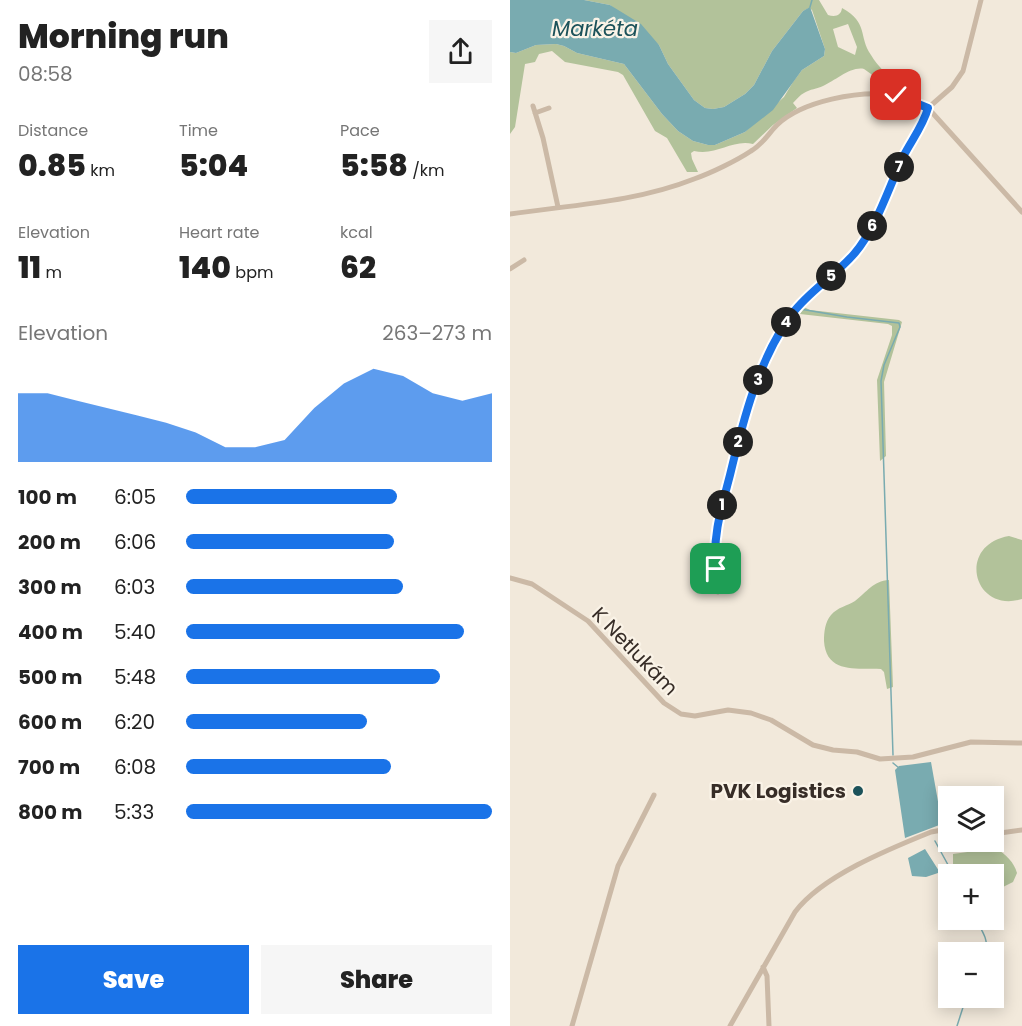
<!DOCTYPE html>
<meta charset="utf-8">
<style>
:root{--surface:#fff;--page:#f6f6f6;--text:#222;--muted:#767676;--accent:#1a73e8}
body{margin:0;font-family:Poppins,sans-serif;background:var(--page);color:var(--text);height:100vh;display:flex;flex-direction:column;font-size:22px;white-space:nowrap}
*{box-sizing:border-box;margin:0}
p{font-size:20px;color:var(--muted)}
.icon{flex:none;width:33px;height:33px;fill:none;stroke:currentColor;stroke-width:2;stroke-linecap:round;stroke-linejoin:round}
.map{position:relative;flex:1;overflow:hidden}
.sheet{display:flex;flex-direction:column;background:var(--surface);width:510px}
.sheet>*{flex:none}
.fabs{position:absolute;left:428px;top:786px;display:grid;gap:12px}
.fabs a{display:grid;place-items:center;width:66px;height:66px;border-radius:0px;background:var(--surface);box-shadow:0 3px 15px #0003;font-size:30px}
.pin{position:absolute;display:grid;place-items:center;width:51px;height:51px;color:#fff;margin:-26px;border-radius:12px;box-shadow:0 3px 9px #0006}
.km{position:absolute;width:30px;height:30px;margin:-15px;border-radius:50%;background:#222;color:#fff;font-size:16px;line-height:30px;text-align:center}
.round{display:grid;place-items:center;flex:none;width:63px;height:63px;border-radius:0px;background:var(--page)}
.overview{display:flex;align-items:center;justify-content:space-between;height:102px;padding:0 18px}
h1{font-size:33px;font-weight:800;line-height:45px}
.metrics{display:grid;grid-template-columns:repeat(3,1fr);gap:9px;height:102px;padding:6px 18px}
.metrics div{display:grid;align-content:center}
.metrics b{font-size:30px;font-weight:800}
.metrics small{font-size:16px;font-weight:400}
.metrics p{font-size:16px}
.chart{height:168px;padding:12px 18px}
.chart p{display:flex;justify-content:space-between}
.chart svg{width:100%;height:108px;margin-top:6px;fill:var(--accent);opacity:.7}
.action{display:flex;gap:12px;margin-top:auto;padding:12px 18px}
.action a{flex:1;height:69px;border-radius:0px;background:var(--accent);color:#fff;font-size:24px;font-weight:800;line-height:69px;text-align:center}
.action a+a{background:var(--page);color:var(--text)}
ul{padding:0 18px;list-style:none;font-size:20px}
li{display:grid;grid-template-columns:96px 72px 1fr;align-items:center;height:45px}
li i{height:15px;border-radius:8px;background:var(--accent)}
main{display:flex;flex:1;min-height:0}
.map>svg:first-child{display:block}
.green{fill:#b2c29a;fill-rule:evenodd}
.water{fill:#79abb0}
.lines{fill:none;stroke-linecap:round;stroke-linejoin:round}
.stream{stroke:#79abb0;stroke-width:1.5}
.minor{stroke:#cbb9a6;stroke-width:5}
.route-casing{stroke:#fff;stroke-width:12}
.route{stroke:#1a73e8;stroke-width:8}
.poi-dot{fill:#1c525a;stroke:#faf3e7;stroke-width:2}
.labels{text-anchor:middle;stroke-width:4.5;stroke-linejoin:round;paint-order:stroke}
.street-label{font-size:20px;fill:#372d27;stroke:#faf3e7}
.poi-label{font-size:20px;font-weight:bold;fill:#372d27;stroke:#faf3e7;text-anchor:end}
.water-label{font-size:21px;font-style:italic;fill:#1c525a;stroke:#faf3e7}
</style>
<main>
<section class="sheet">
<div class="overview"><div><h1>Morning run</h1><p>08:58</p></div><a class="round"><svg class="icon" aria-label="share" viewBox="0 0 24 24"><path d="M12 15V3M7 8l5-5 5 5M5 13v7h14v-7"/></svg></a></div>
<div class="metrics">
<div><p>Distance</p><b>0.85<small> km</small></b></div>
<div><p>Time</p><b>5:04</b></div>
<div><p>Pace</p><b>5:58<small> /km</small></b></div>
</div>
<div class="metrics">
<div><p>Elevation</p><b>11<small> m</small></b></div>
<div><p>Heart rate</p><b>140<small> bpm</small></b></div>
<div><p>kcal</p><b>62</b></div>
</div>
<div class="chart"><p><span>Elevation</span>263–273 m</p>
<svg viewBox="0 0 160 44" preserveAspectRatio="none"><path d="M0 44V16L10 16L20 19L30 22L40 25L50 28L60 32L70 38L80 38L90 35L100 22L110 12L120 6L130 9L140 16L150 19L160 16V44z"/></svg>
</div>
<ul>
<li><b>100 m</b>6:05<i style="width:69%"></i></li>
<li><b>200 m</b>6:06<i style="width:68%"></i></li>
<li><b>300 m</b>6:03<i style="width:71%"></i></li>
<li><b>400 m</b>5:40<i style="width:91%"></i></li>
<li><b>500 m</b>5:48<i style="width:83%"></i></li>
<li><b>600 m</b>6:20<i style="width:59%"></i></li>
<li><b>700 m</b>6:08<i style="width:67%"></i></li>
<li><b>800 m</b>5:33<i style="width:100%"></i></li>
</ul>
<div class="action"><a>Save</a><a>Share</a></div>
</section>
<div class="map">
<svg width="512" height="1026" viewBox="0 0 512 1026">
<rect width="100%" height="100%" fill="#f2e9db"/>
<path class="green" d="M74 0H309L318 15C325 17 331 16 332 8 359 23 348 36 361 55 368 67 380 77 389 88L378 86 354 69C341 66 325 81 313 86 307 89 300 89 294 93 290 95 287 99 283 103L287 108 263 125 243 144C222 139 207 156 184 151L181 153 182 159 188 172H177L157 138 145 131 113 75 108 72 55 62 42 51 29 54 25 62 15 64 5 127 0 134V52L6 53 26 45 46 44 54 46 67 53 114 64 152 114 168 131 183 141 198 145H205L235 132 274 97 283 82 292 70 314 56 315 49 302 10 299 8 293 11 262 51 244 85 235 94 214 107 203 109 195 108 184 100 158 64 149 45 100 5ZM338 24 347 47 345 55 328 47 323 29Z
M294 307 300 310 389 320 392 322 374 382 376 456 370 461 367 380 382 335V326L378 324 290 314Z
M499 536 512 540V599C463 614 446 545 499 536Z
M379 580 383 687 377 689 374 672 371 669C347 668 316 674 314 641 314 632 315 622 321 615 328 607 337 606 345 601 357 592 363 581 379 580Z
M486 848C496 855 504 862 507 873L503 882 483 892V874H447L443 867V854Z"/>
<path class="water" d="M0 0H74L100 5 131 24 149 45 158 64 184 100 195 108 203 109 214 107 235 94 244 85 262 51 293 11 300 7 315 49 314 56 292 70 263 110 235 132 205 145H198L183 141 168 131 152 114 114 64 67 53 54 46 46 44 26 45 6 53 0 52Z
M421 762 432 824 395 838 385 770 389 766Z
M415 849 429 871 428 873 416 877 402 876 398 858Z"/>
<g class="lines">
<path class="stream" d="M300 7 302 0
M290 309 337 317 389 323 390 327 374 365 371 381 383 755
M383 763 389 768
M425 841 443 874
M466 920C471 929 480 941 475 952
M447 1026 456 998"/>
<path class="minor" d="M23 106 33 138 48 207
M418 108 512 212
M418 108 442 87 453 71 471 0
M25 113 39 108
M0 214C62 205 126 202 184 179 201 173 226 161 241 151 253 144 258 134 267 125 292 101 349 90 384 95 395 97 406 105 418 108
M0 269 14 260
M0 578 22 584 78 621 154 703 171 714 185 716 218 710 241 713 261 720 303 745 323 750 347 752 370 759 403 757 461 742 512 743
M208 592 204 554 209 519 230 432 258 355 282 314 344 254 355 239 364 223 398 147 415 118 418 108
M483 834 512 830
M253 967 257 976 259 1026
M62 1026 108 866 144 795
M220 1026 285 912C312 876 379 849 421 832L432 830 438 831"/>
</g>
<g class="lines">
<g class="route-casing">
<path id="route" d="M206 569C202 537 212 506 220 475 233 421 248 360 282 314 299 291 325 276 344 254 367 227 378 189 393 157 401 141 413 126 418 108L386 95"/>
</g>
<use href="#route" class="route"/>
</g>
<circle class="poi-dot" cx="348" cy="791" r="6"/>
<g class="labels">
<g class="street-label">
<text transform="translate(125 651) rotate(46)" y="7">K Netlukám</text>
</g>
<g class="poi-label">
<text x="336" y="798">PVK Logistics</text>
</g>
<g class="water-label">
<text x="85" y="36">Markéta</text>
</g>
</g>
</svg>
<div class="fabs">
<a><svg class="icon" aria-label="layers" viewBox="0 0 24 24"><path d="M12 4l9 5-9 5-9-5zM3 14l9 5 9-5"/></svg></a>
<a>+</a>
<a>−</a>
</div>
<div class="pin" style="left:206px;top:569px;background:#1e9e55"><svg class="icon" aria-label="arrive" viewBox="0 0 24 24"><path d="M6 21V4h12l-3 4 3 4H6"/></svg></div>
<div class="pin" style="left:386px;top:95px;background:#d93025"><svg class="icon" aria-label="check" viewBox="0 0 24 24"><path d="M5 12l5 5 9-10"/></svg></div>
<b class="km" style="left:212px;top:505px">1</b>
<b class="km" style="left:228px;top:442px">2</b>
<b class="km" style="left:248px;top:380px">3</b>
<b class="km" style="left:276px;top:322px">4</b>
<b class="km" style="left:321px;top:276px">5</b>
<b class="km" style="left:362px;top:226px">6</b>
<b class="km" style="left:389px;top:167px">7</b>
</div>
</main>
